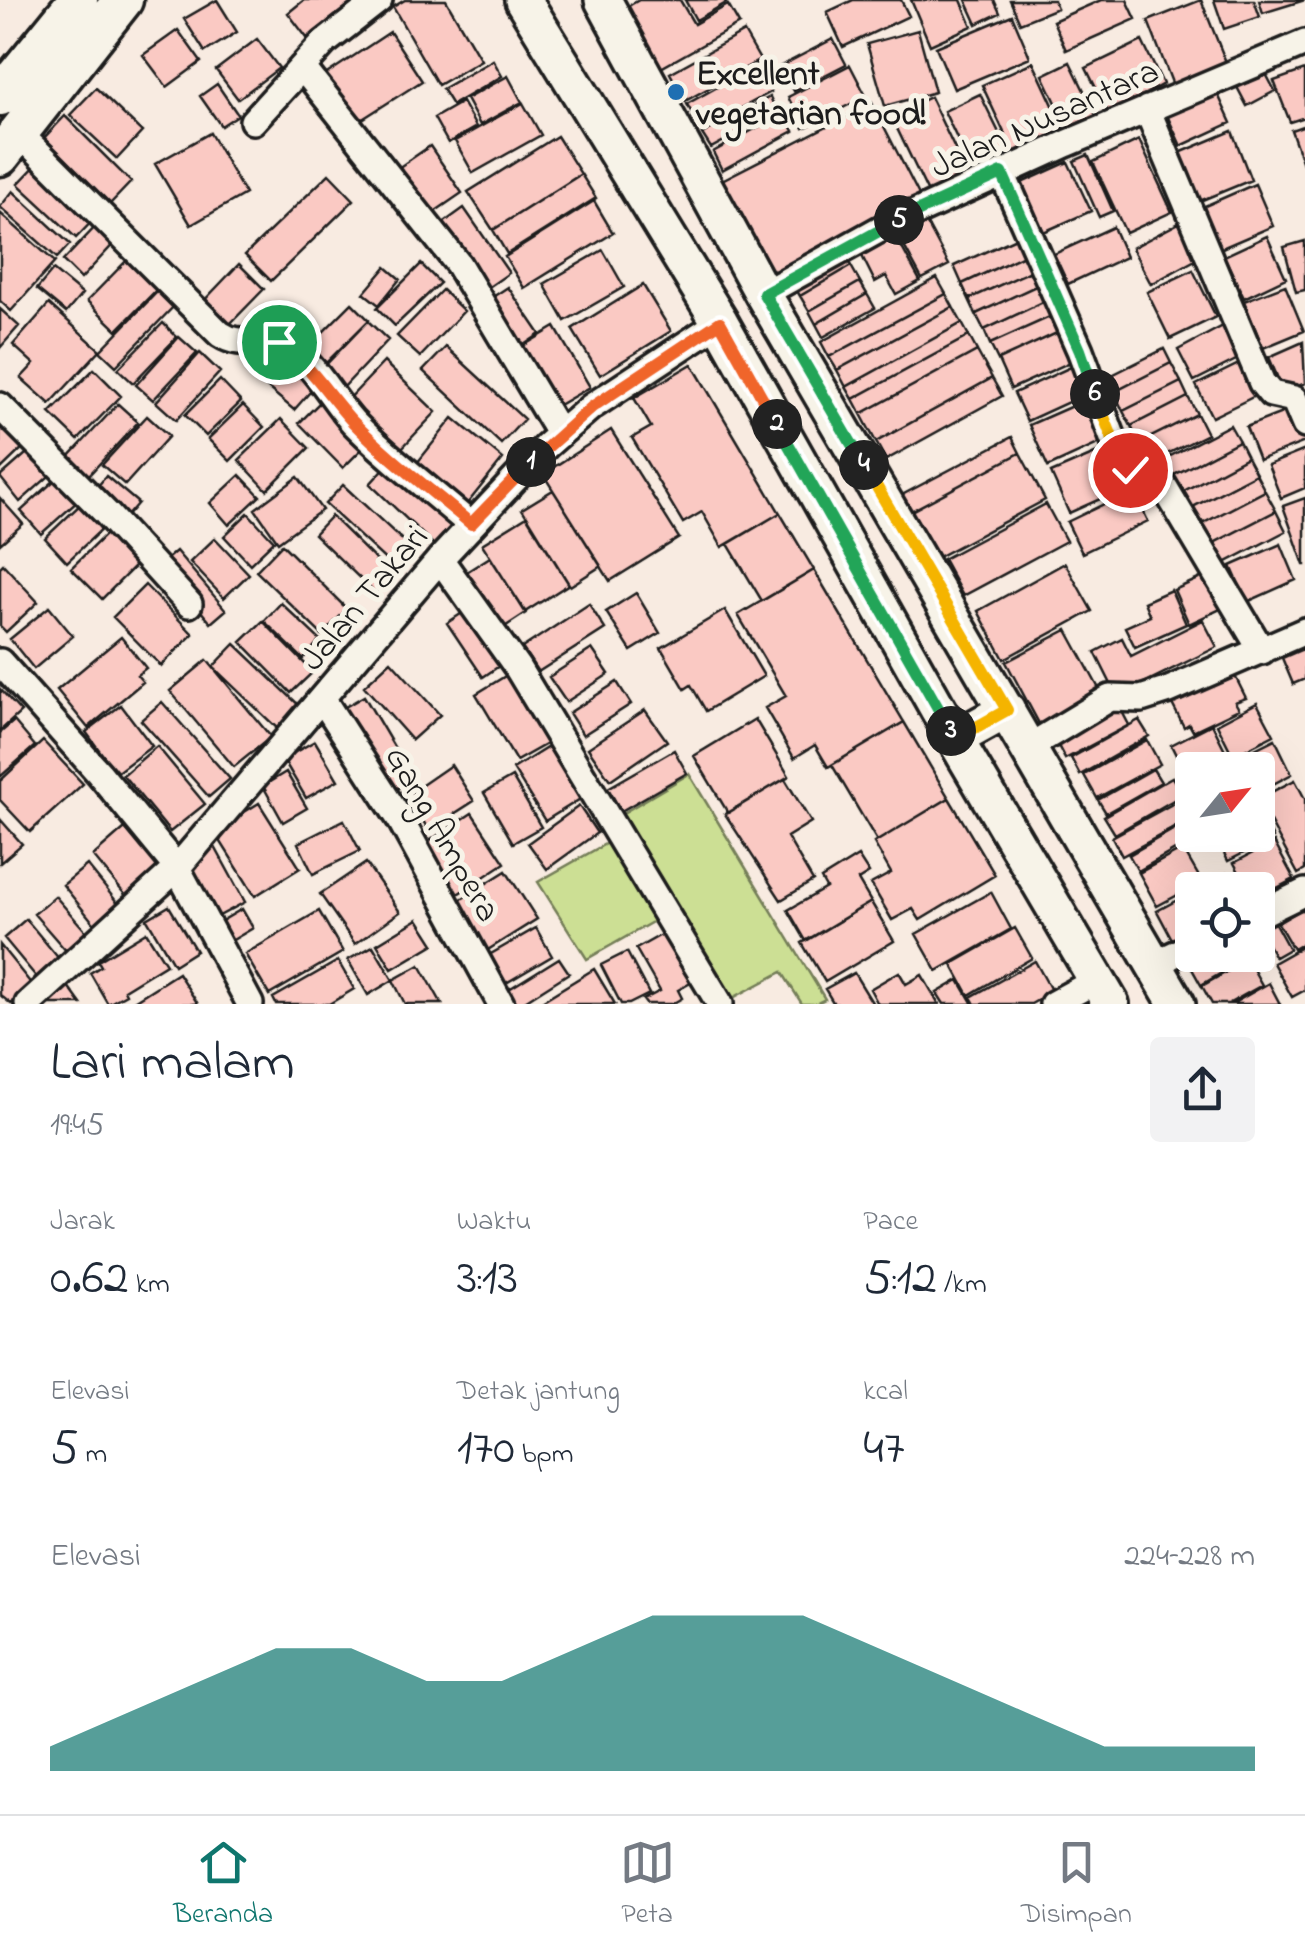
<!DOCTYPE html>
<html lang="id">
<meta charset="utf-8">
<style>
:root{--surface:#fff;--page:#f2f2f3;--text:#1f2937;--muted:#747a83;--line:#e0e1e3;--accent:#0f766e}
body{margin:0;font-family:"Indie Flower",sans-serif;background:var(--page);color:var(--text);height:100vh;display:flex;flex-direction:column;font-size:38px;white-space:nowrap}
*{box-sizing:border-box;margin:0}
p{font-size:32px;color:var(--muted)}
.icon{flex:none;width:55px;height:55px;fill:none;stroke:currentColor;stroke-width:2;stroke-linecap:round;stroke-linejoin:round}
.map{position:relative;height:1004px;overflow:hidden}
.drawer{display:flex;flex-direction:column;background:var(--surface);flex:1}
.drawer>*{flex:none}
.needle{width:65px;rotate:60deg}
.tools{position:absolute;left:1175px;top:752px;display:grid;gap:20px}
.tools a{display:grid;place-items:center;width:100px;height:100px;border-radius:10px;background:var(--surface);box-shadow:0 10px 40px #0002;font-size:50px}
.pin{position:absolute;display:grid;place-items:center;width:85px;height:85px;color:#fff;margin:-42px;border:5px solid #fff;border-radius:50%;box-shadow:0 2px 10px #0007}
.km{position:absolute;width:50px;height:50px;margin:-25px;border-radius:50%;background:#222;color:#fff;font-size:28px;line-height:50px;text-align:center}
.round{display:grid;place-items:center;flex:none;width:105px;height:105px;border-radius:10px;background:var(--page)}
.head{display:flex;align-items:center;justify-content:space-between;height:170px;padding:0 50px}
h1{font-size:55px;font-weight:600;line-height:75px}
.metrics{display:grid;grid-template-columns:repeat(3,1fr);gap:15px;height:170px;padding:10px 50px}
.metrics div{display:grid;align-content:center}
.metrics b{font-size:50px;font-weight:600}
.metrics small{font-size:28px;font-weight:400}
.metrics p{font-size:28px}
.chart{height:280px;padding:20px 50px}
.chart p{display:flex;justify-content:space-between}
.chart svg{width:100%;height:180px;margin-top:10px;fill:var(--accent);opacity:.7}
.tabs{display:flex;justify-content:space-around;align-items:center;height:140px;border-top:2px solid var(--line);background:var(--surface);font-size:28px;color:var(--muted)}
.tabs a{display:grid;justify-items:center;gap:5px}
.tabs .selected{color:var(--accent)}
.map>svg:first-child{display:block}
.green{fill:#ccdf94;stroke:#747e58;stroke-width:2.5}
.building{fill:#fac9c3;stroke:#1c1c1c;stroke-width:2.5}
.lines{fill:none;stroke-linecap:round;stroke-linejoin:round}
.street-casing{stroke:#1c1c1c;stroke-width:32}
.secondary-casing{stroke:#1c1c1c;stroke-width:42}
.primary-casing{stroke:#1c1c1c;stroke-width:45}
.street{stroke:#f7f3e8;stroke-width:25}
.secondary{stroke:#f7f3e8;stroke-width:35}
.primary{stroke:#f7f3e8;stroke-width:38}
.split-1-casing{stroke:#fff;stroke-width:20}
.split-2-casing{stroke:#fff;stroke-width:20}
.split-3-casing{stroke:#fff;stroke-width:20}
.split-4-casing{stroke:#fff;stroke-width:20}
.split-5-casing{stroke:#fff;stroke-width:20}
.split-6-casing{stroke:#fff;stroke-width:20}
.split-7-casing{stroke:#fff;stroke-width:20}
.split-1{stroke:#f0652b;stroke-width:12}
.split-2{stroke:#f0652b;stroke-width:12}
.split-3{stroke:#22a559;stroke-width:12}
.split-4{stroke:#f5b400;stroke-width:12}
.split-5{stroke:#22a559;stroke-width:12}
.split-6{stroke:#22a559;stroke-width:12}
.split-7{stroke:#f5b400;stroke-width:12}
.poi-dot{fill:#1f6fb2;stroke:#f7f3e8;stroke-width:4}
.labels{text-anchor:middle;stroke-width:10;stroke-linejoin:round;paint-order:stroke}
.poi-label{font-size:35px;font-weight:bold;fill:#1c1c1c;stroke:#f7f3e8;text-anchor:start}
.street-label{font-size:35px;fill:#1c1c1c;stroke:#f7f3e8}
</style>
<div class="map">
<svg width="1305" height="1004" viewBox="0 0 1305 1004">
<rect width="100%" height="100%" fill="#f8ebe1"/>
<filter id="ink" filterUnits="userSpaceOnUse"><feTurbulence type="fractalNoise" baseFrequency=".01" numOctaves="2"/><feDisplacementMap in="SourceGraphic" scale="20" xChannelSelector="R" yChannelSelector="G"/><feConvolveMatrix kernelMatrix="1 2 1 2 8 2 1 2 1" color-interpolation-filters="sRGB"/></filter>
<g filter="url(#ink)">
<path class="green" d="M689 774 825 999 815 1004H802L782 972 725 1002 618 816Z
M614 839 661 917 587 959 538 882Z"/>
<path class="building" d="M217 0 237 32 205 52 184 19Z
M304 0H356L307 38 288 13Z
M405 0H446L481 60 438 85 393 7Z
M639 0H680L694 24 728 5 739 24 659 69 625 8Z
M685 0H724L726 3 696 20Z
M853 0H901L909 16 843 47 827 12Z
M911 0H961L972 26 930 45Z
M966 0H994L1000 13 977 24Z
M1010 0H1054L1057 8 1020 23Z
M1101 0H1127L1136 19 1066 50 1053 21Z
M1201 0 1228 67 1174 88 1148 21Z
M1214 0H1254L1260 17 1224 29Z
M1259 0H1305L1263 13Z
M1012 15 1030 57 954 89 936 47Z
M178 30 201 62 167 87 143 55Z
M918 30 935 92 885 106 867 44Z
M390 32 422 81 353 125 322 77Z
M744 32 760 60 685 101 670 73Z
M257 39 279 68 238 99 216 70Z
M833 39 846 64 794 91 781 66Z
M1142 41 1163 84 1109 114 1086 68Z
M493 60 502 76 452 105 442 89Z
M1033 62 1066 133 1015 156 982 85Z
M1070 62 1096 115 1068 128 1043 75Z
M757 65 771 92 701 130 687 104Z
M850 65 866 96 804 128 788 97Z
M1305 70V117L1290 122 1274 81Z
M1265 72 1275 91 1247 106 1237 87Z
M508 76 522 102 480 125 466 99Z
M217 84 238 115 221 126 200 96Z
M96 88 142 132 117 159 70 115Z
M1216 90 1231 123 1181 146 1166 113Z
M980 94 1008 151 971 168 944 111Z
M770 97 777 112 711 148 702 134Z
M930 97 972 185 933 203 891 116Z
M462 102 476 127 448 143 434 118Z
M523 103 541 135 473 173 455 141Z
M872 103 921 199 769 277 720 181Z
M784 113 794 131 722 170 713 152Z
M65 116 131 182 110 204 44 138Z
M1305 125V163L1303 164 1291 130Z
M1232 131 1251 180 1190 205 1170 157Z
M210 133 245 194 191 225 155 164Z
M557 136 581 174 493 230 468 192Z
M1139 140 1172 212 1126 233 1093 162Z
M430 146 462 193 427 217 395 170Z
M1088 155 1113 211 1099 217 1074 161Z
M40 161 97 216 76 238 18 184Z
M1068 162 1091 211 1039 234 1017 185Z
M329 174 354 200 271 281 245 255Z
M581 174 596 198 507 254 493 230Z
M1255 184 1273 226 1215 251 1198 209Z
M13 191 70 244 57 258 0 207Z
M594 201 613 233 524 288 505 257Z
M464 208 509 273 483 291 439 226Z
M0 213 55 262 11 311 0 301Z
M925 220 949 265 922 279 898 235Z
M100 222 118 239 81 279 63 261Z
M1179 223 1197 259 1151 284 1132 248Z
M1113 227 1126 257 1068 284 1054 254Z
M895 235 920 281 896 294 886 276 875 282 861 254Z
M1267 236 1286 278 1244 298 1224 256Z
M1016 238 1024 255 962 284 954 266Z
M1305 241V290L1296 292 1284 247Z
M603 250 624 287 565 321 544 284Z
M132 255 162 284 117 330 87 301Z
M845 255 851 266 800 296 793 284Z
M1024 255 1031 271 969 299 962 284Z
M239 264 264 289 224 330 199 306Z
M421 264 440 283 395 326 377 308Z
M851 266 860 282 809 311 800 296Z
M386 267 400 279 379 305 364 293Z
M53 270 82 294 66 313 37 289Z
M1193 270 1216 317 1170 339 1147 292Z
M1031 271 1038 285 976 314 969 299Z
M937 278 946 294 829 357 821 342Z
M860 282 867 294 816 324 809 311Z
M643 285 671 331 600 375 572 329Z
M1038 285 1045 301 984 330 976 314Z
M1285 285 1304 331 1263 348 1244 301Z
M508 287 540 334 518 349 485 302Z
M161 288 176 304 116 366 100 351Z
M442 290 464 311 420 357 397 336Z
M867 294 875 308 823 337 816 324Z
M946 294 953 307 837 370 829 357Z
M1045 301 1052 316 990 344 984 330Z
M352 303 369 320 326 363 309 346Z
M49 304 100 350 50 404 21 378 34 364 13 345Z
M953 307 962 323 846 387 837 370Z
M0 309 19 326 0 348Z
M1052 316 1059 332 998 360 990 344Z
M368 321 388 340 341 390 321 370Z
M163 323 177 337 133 383 118 369Z
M962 323 969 336 853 399 846 387Z
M1225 325 1242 357 1194 381 1178 350Z
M555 327 590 387 552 409 518 349Z
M1059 332 1073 361 1011 389 998 360Z
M969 336 977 351 861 414 853 399Z
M179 337 197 353 153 400 136 385Z
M1303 342 1305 383 1284 393 1269 357Z
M446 347 524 419 501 444 423 371Z
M1164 349 1171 363 1114 392 1106 378Z
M279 350 318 383 294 410 256 378Z
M977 351 992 378 876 442 861 414Z
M200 353 220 372 176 420 156 402Z
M384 362 436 412 399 451 347 401Z
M1171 363 1181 382 1123 411 1114 392Z
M1241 363 1257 395 1212 417 1196 385Z
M692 364 780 513 722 547 702 512 683 523 632 438 651 427 634 398Z
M1073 366 1086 394 1027 421 1014 393Z
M94 369 121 396 78 440 50 413Z
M992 378 1002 396 886 460 876 442Z
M220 380 241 402 206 436 185 415Z
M1181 382 1188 397 1131 426 1123 411Z
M1188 397 1197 414 1139 443 1131 426Z
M1088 399 1107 440 1048 467 1029 425Z
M321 401 365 446 343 468 299 423Z
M118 404 138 422 88 476 68 458Z
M243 405 264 427 230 461 208 439Z
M1295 408 1305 442 1259 460 1246 427Z
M0 412 29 442 0 470Z
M1197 414 1207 434 1149 463 1139 443Z
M147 416 169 436 125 485 102 465Z
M453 418 503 459 467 504 417 463Z
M281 419 309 448 267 490 239 460Z
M1230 425 1239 441 1170 477 1161 461Z
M611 430 679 538 610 581 543 474Z
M1012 437 1020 453 911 511 902 495Z
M1239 441 1247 457 1178 494 1170 477Z
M35 446 56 470 20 502 0 477Z
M1109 448 1127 487 1069 513 1051 473Z
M1305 450V488L1281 498 1268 465Z
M1020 453 1045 500 936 558 911 511Z
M1247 457 1256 474 1187 510 1178 494Z
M389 463 457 528 437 548 370 484Z
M1256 474 1265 491 1196 527 1187 510Z
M240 475 260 496 229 525 210 503Z
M106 476 138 503 125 518 94 491Z
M298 477 322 510 278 542 255 509Z
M57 478 78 501 41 534 21 511Z
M343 485 411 548 393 567 325 504Z
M553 490 601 566 570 586 522 509Z
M1133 490 1148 521 1082 553 1067 522Z
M1265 491 1276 511 1206 547 1196 527Z
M0 498 23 524 0 544Z
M1305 498V565H1304L1283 506Z
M85 500 107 524 67 562 45 538Z
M1046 504 1066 541 963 596 943 559Z
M1276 511 1286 531 1217 567 1206 547Z
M248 513 274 541 250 564 224 536Z
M780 513 814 570 762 601 728 544Z
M331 516 392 576 376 594 314 534Z
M527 516 569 584 525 612 482 544Z
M109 531 139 562 102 599 71 568Z
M215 538 249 574 224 598 190 562Z
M282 544 347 609 322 635 256 571Z
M1281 544 1296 580 1247 602 1231 566Z
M176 551 226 610 211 623 161 564Z
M490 557 526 613 500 630 465 573Z
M1065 563 1092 611 1004 659 978 611Z
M3 564 38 602 6 632 0 626V567Z
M814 570 904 722 828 767 815 745 794 758 765 708 786 696 738 615Z
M1212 573 1227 606 1189 624 1174 590Z
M145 585 193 634 161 666 113 617Z
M1171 590 1186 624 1135 647 1125 627 1150 616 1144 602Z
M636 593 660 633 631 651 606 612Z
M281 603 320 640 303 659 264 621Z
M589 604 605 629 538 672 522 648Z
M49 607 73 636 34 669 10 639Z
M470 608 505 662 483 677 447 623Z
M725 610 764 676 706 711 691 685 685 689 661 648Z
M1203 620 1217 647 1117 696 1095 652 1122 638 1131 656Z
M263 621 313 672 291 693 241 642Z
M1067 630 1103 696 1042 729 1006 662Z
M121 637 146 668 137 675 143 682 88 728 57 690Z
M235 644 303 709 281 732 213 667Z
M1305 648V679L1293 684 1282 658Z
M592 649 609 674 566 702 549 677Z
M207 660 271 737 234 767 170 691Z
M391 661 440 715 412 740 364 686Z
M1233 672 1246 698 1235 702 1239 709 1193 731 1189 724 1184 727 1171 702Z
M507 675 548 743 516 761 476 694Z
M617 682 631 704 583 735 569 713Z
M0 689 21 712 0 731Z
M364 696 413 779 389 794 340 710Z
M1116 700 1129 725 1065 759 1052 734Z
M162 702 230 779 209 797 141 720Z
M1257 703 1274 735 1233 756 1217 724Z
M121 705 152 746 116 773 86 732Z
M645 710 667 741 610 780 588 748Z
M755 719 789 776 728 813 694 756Z
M1139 720 1149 736 1080 775 1071 758Z
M14 721 35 746 0 777V733Z
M904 722 949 798 877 841 832 765Z
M1212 724 1229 758 1205 770H1192V776L1188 779 1171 745Z
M1275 739 1292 774 1258 792V770H1242L1237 758Z
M1147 740 1160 764 1097 798 1084 775Z
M43 741 83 784 30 832 0 800V781Z
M315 741 338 780 306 798 283 759Z
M553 744 585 796 545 821 513 769Z
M157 746 205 804 170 832 123 775Z
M674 750 687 773 621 811 608 788Z
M451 765 474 801 429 830 406 796Z
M1153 769 1161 782 1106 813 1098 800Z
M286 772 307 808 283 822 263 786Z
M512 777 541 827 513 843 484 793Z
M1172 777 1182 795 1115 834 1104 816Z
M785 779 811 822 787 837 813 881 781 900 725 814Z
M1295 780 1305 799V870L1298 874 1258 799Z
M1187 796 1192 806V818L1122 856 1112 837Z
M949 798 995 875 920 920 913 909 892 920 871 884 891 873 874 843Z
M259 803 300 868 255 896 214 831Z
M579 806 597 833 547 869 528 843Z
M1258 806 1273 838 1228 861 1215 835H1258Z
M472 813 505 863 453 897 420 847Z
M0 819 22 844 0 863Z
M1192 819V835H1201L1138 871 1129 855Z
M344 820 360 851 313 874 298 843Z
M125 828 160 869 127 897 93 856Z
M1274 842 1294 879 1258 898V890H1249L1234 863Z
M214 845 245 902 219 916 188 860Z
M1183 849 1202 882 1157 906 1139 873Z
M858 856 869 873 858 880 871 902 806 941 788 910 826 888 821 879Z
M366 863 400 912 355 944 320 894Z
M87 865 121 907 97 927 63 885Z
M506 871 537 919 483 953 452 905Z
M1227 873 1236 890H1196Z
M991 892 1011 929 937 971 916 934Z
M1192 892V928L1172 939 1157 911Z
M55 896 89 935 68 953 34 914Z
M871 902 894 941 825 982 802 943Z
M169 906 196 951 174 965 147 919Z
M1304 908 1305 942 1293 949 1278 923Z
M242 909 253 928 231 941 220 922Z
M319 911 343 952 269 995 245 954Z
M1272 918 1289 949 1275 957 1258 927Z
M26 919 60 960 38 979 4 938Z
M418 919 434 944 392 969 377 944Z
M536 928 552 956 501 986 484 958Z
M1015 928 1032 958 969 995 952 964Z
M668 931 696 980 678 990 682 998 672 1004H646L643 1000 660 991 636 949Z
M146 932 166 964 124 990 126 994 108 1004 90 973 101 966 98 961Z
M0 945 33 986 11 1004 0 995Z
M1305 945V990L1292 997 1273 963Z
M373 946 393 980 368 995 348 960Z
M627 952 649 994 629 1004H621L601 965Z
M1192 955H1252L1201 985 1186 958Z
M559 958 569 973 520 1004H508L501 994Z
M1248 960 1262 985 1228 1004H1212L1202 986Z
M338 961 354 989 329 1004H276L273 998Z
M1035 961 1052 992 1031 1004H975L971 997Z
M420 965 442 1004H405L393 980Z
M594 969 615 1004H537Z
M899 972 906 984 922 975 939 1004H878L870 989Z
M178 973 198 1004H129Z
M854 973 873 1004H834L825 989Z
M959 980 973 1004H944L937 993Z
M1269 983 1280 1004H1232Z
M68 986 81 1004H48L47 1002Z"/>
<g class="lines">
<g class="street-casing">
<path id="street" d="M302 67 458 264 559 433
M1147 109 1262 383 1271 394 1294 399 1305 425
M253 121 324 43 379 0
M19 133 220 334C244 350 257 332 279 342 311 356 330 397 353 422 389 459 432 491 471 525
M1002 173 1080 350 1121 460 1131 470 1162 483 1262 651
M763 294 882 228 1066 144 1305 43
M0 406 106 513 189 604
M440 559 517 667 720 1004
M0 662 99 773 177 868 250 1004
M323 700 401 821 501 1004
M1029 747 1110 698 1141 699 1169 690 1305 631
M1258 915 1305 892
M1154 964 1192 946
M28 1004 177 868 440 559 546 446 591 407 720 322
M1053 1004 1097 980"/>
</g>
<g class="secondary-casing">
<path id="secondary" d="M523 0 720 322 955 739 1111 1004
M603 0 763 294 1177 1004
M955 739 1007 710"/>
</g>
<g class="primary-casing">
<path id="primary" d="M0 96 78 0
M0 156 123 0"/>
</g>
<use href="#street" class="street"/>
<use href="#secondary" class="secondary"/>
<use href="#primary" class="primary"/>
</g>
</g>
<g class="lines" filter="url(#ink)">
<g class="split-1-casing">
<path id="split-1" d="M279 342C310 364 328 395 353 422 389 459 432 491 471 524L531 462"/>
</g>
<g class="split-2-casing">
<path id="split-2" d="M531 462 592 407 720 322 777 424"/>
</g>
<g class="split-3-casing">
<path id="split-3" d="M777 424 951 731"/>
</g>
<g class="split-4-casing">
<path id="split-4" d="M864 465 1007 710 955 739 951 731"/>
</g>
<g class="split-5-casing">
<path id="split-5" d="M864 465 764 294 899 220"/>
</g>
<g class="split-6-casing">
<path id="split-6" d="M899 220 1002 173 1080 350 1095 394"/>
</g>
<g class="split-7-casing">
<path id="split-7" d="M1095 394 1121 460 1130 470"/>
</g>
<use href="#split-1" class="split-1"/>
<use href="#split-2" class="split-2"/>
<use href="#split-3" class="split-3"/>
<use href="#split-4" class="split-4"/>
<use href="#split-5" class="split-5"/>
<use href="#split-6" class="split-6"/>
<use href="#split-7" class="split-7"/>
</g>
<circle class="poi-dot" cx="676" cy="92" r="10"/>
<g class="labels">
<g class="poi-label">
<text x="696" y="84">Excellent<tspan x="696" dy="40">vegetarian food!</tspan></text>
</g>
<g class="street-label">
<text transform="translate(1044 117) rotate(-24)" y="12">Jalan Nusantara</text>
<text transform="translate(363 597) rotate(-50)" y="12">Jalan Takari</text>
<text transform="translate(444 833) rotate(60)" y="12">Gang Ampera</text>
</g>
</g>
</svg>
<div class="tools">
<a><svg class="needle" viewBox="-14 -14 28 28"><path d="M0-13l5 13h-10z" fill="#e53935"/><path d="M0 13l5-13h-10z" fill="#747a83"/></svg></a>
<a><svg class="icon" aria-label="locate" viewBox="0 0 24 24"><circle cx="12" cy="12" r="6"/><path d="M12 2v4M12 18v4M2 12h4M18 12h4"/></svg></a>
</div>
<div class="pin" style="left:279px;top:342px;background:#1e9e55"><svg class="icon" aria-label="arrive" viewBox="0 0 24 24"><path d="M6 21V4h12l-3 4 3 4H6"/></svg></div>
<div class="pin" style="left:1130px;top:470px;background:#d93025"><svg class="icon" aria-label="check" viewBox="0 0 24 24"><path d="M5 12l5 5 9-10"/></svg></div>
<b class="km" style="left:531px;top:462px">1</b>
<b class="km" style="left:777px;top:424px">2</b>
<b class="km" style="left:951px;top:731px">3</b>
<b class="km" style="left:864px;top:465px">4</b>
<b class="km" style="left:899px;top:220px">5</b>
<b class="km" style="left:1095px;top:394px">6</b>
</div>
<section class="drawer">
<div class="head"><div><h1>Lari malam</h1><p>19:45</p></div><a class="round"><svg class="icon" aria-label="share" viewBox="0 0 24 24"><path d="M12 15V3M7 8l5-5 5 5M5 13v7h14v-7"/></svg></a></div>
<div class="metrics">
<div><p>Jarak</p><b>0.62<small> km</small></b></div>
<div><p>Waktu</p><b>3:13</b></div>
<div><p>Pace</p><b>5:12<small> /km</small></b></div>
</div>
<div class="metrics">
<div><p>Elevasi</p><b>5<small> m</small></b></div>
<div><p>Detak jantung</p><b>170<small> bpm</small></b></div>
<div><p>kcal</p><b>47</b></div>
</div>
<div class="chart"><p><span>Elevasi</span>224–228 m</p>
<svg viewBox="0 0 160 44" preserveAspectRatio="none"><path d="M0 44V38L10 30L20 22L30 14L40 14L50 22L60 22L70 14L80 6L90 6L100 6L110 14L120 22L130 30L140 38L150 38L160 38V44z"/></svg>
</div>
</section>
<nav class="tabs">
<a class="selected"><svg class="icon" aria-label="home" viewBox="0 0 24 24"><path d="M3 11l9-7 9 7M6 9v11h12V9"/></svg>Beranda</a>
<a><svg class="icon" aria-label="map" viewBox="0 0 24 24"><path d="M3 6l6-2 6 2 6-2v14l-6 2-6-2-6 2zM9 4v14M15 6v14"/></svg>Peta</a>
<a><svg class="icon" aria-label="saved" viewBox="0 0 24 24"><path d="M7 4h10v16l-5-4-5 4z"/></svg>Disimpan</a>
</nav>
